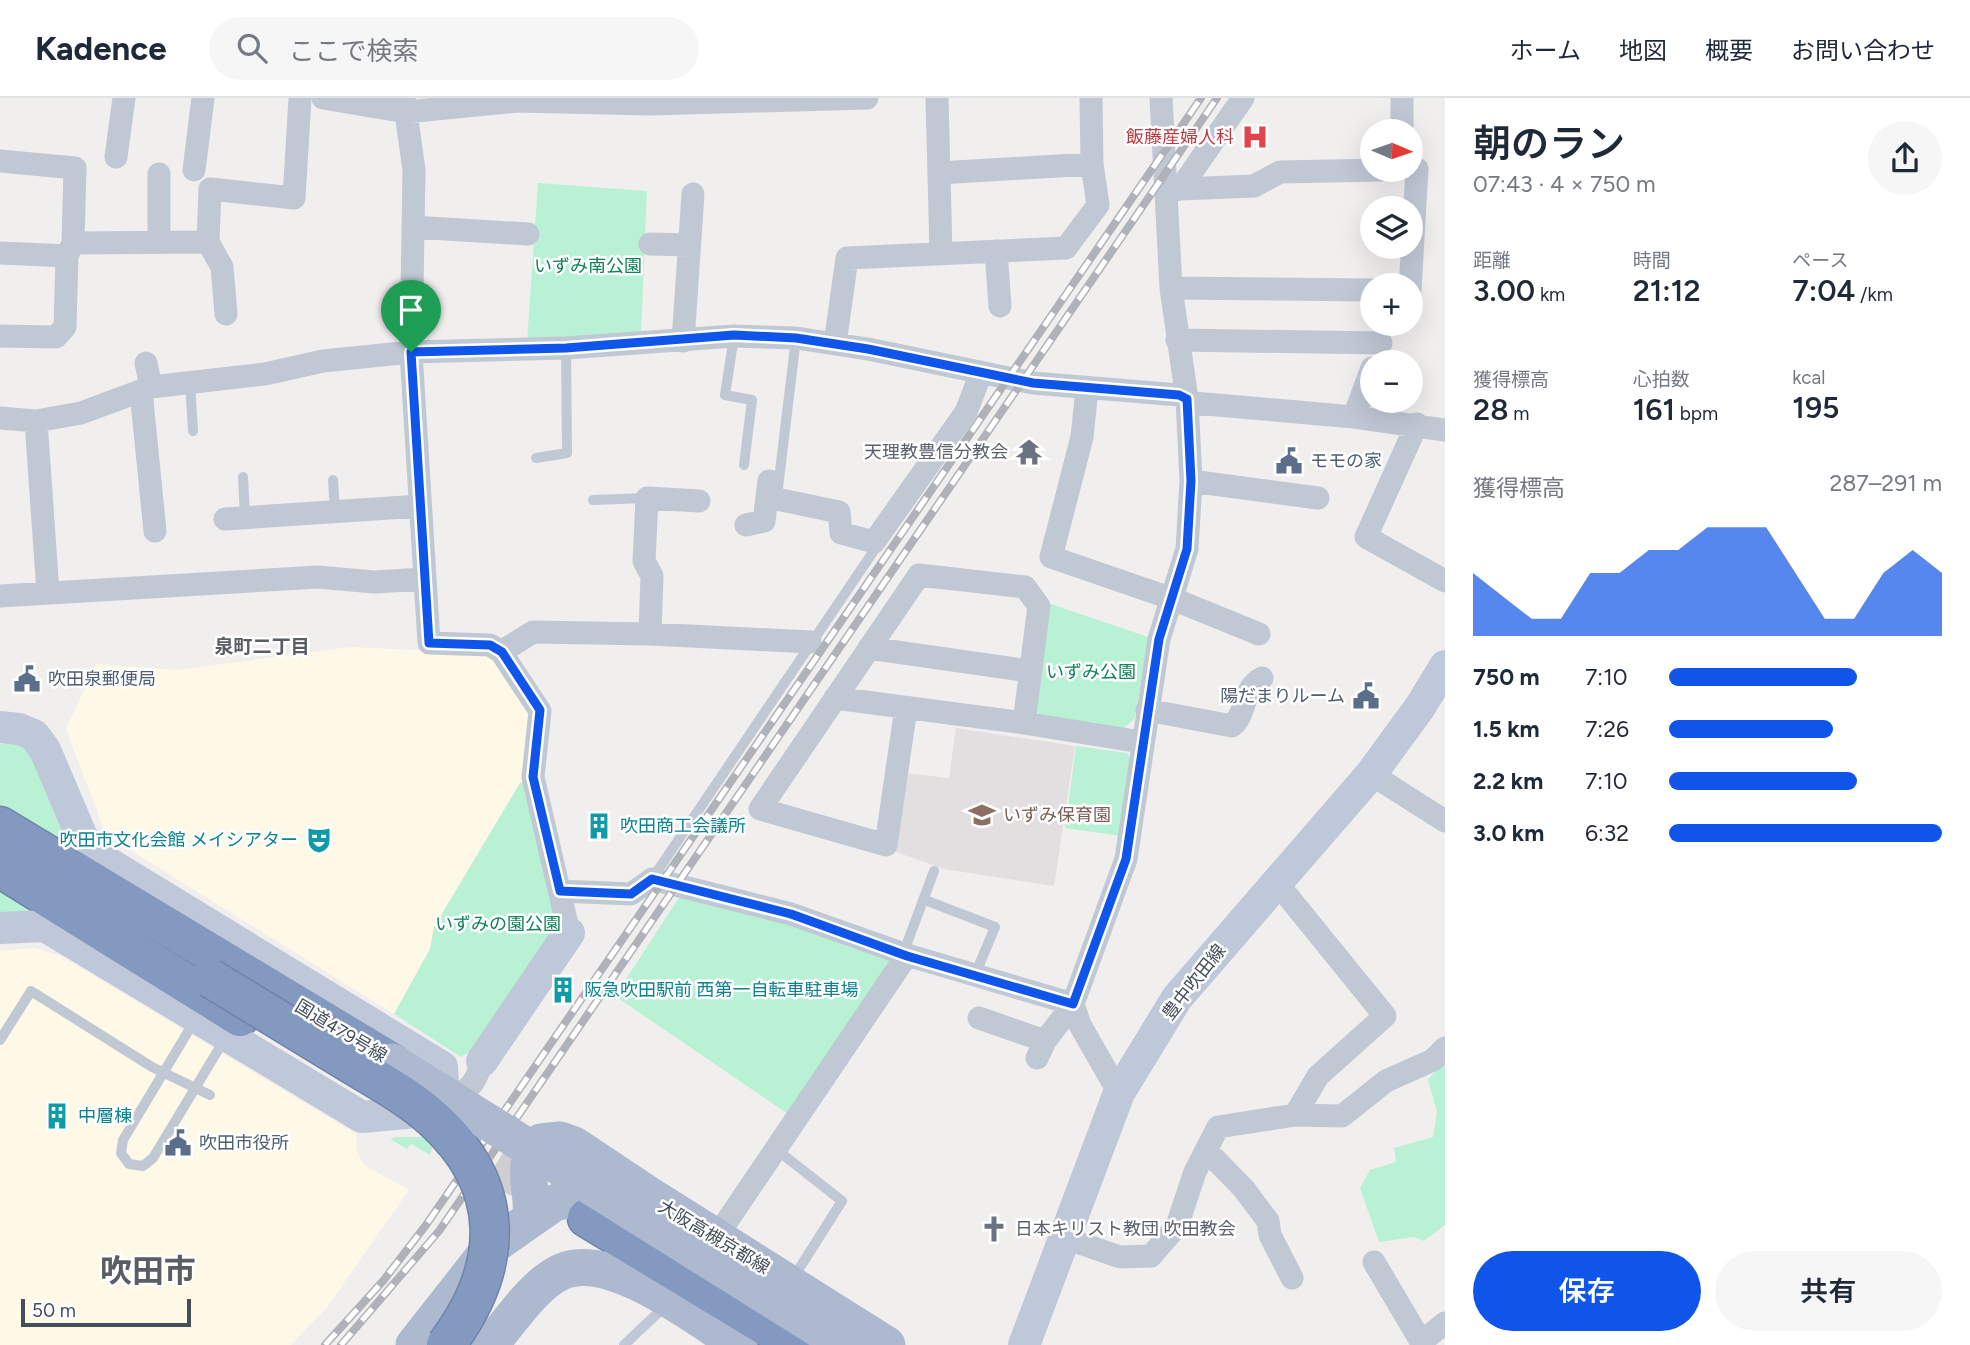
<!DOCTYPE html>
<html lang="ja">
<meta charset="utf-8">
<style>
:root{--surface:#fff;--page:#f6f6f7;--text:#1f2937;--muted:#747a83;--line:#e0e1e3;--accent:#0f55e9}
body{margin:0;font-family:Figtree,"Noto Sans JP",sans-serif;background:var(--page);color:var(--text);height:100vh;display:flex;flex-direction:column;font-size:26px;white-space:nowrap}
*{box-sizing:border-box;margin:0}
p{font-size:23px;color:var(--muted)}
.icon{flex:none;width:38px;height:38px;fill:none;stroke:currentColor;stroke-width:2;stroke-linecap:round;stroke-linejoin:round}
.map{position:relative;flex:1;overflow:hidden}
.sheet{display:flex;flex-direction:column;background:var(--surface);width:525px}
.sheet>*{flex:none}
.needle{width:46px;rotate:92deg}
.fabs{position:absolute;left:1360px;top:21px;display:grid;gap:14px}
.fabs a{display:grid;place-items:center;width:63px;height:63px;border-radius:50%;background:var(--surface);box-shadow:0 7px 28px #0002;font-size:35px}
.scale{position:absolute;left:21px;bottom:18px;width:170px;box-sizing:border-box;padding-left:7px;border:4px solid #454f5c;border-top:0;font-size:19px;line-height:24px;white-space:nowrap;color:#454f5c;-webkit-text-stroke:5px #fff;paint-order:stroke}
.pin{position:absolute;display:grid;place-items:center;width:60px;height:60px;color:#fff;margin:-72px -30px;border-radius:50% 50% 50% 0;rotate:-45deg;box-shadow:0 0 7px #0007}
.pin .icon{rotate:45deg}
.round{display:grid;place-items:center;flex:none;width:74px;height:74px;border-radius:37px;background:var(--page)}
.headline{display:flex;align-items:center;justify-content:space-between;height:119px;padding:0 28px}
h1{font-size:38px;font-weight:600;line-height:52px}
.stats{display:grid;grid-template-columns:repeat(3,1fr);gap:10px;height:119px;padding:7px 28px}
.stats div{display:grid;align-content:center}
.stats b{font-size:30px;font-weight:600}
.stats small{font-size:19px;font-weight:400}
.stats p{font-size:19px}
.chart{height:196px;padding:14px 28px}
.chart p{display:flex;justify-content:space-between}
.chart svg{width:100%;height:126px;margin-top:7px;fill:var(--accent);opacity:.7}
.button{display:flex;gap:14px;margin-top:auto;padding:14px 28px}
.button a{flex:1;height:80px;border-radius:42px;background:var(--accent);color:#fff;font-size:28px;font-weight:600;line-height:80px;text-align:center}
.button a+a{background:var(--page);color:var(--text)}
ul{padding:0 28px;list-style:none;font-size:23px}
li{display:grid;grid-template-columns:112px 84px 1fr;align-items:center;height:52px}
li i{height:18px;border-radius:9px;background:var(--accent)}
header{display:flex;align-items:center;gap:42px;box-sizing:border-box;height:98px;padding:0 35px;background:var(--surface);border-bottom:2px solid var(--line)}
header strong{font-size:33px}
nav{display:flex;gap:38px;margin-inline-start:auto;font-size:24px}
.search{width:490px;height:63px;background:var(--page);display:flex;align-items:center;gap:18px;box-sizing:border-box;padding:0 24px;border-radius:38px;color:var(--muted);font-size:26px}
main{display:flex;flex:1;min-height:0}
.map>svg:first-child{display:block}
.commercial{fill:#fdf9e6}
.education{fill:#e2dfe0}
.green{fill:#b9f1d5}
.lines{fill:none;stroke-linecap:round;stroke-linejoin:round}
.highway-tunnel{stroke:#cfced1;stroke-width:38;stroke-dasharray:38 19;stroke-linecap:butt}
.highway-casing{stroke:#6e84ab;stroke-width:41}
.lane{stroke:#c0c8d4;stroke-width:10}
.street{stroke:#c0c8d4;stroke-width:23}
.secondary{stroke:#bfc8d8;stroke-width:32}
.primary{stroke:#acb9cf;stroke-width:37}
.highway{stroke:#8399c0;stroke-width:38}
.rail-casing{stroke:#b0b2b9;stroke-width:8}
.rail{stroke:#fff;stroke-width:5;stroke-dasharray:16;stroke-linecap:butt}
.highway-bridge-casing{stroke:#6e84ab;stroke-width:41;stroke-linecap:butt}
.primary-bridge{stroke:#acb9cf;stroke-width:37}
.highway-bridge{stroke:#8399c0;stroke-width:38}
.route-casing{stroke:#fff;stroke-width:14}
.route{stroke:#0f55e9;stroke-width:9}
.labels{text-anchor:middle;stroke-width:5;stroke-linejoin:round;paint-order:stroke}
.health-label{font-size:18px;fill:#be3a42;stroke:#fff;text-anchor:end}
.park-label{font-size:18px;fill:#128257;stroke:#fff}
.worship-label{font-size:18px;fill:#5b616d;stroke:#fff;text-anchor:end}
.service-label{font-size:18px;fill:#4e5e75;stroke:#fff;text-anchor:start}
.education-label{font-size:18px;fill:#785e54;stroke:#fff;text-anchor:start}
.culture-label{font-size:18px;fill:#0d838f;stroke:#fff;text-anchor:start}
.street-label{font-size:18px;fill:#454f5c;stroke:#fff}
.neighbourhood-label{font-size:19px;font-weight:bold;fill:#5a5d63;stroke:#fff}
.town-label{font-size:32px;font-weight:bold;fill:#5a5d63;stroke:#fff}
</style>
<header>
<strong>Kadence</strong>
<div class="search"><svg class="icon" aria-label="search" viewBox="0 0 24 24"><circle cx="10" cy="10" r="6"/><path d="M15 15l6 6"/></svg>ここで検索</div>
<nav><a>ホーム</a><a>地図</a><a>概要</a><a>お問い合わせ</a></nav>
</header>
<main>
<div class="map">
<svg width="1445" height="1247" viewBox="0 0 1445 1247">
<rect width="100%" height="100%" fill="#f1eeee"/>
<path class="commercial" d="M350 549 483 555 497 566 528 615 525 683 520 686 434 829 430 851 394 916 106 737 66 631 96 566 178 572Z
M35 850 61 858 356 1036 357 1054 364 1067 409 1092 325 1212 291 1247H0V853Z"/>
<path class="education" d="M956 630 1075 648 1054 788 944 771 896 754 904 675 949 680Z"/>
<path class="green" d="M538 85 647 93 641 238 527 244Z
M1048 505 1148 539 1135 620 1123 631 1040 618 1034 610Z
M6 644 25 649 38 664 83 757 0 716V646Z
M1076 648 1127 655 1133 663 1121 738 1065 730Z
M525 683 558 825 469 954 461 959 394 916 430 851 434 829 520 685Z
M0 788 46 815 0 822Z
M680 798 790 822 892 858V870L791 1018 615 898Z
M1445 964V1127L1424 1143 1414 1139 1379 1144 1360 1090 1370 1072 1396 1064 1394 1050 1433 1039 1437 1014 1428 981Z
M396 1039H427L433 1047 430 1057 411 1046 407 1051 390 1041Z"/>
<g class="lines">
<path class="highway-tunnel" d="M446 1039 555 1101"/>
<g class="highway-casing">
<path id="highway" d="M0 728 392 964
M0 770 240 919
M587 1120 797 1247"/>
</g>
<path class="lane" d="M734 238 725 297 752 302 744 367
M190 285 193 333
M536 360 567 355 566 250
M243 379 245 419
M333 382 335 413
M778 390 796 240
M593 402 647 400
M652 781 873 454 874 444
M925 802 995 829 975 877
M907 857 906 848 934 773
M195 922 123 1042 121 1055 129 1066 143 1068 153 1060 226 939
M0 942 31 893 152 969 210 997
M777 1052 842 1103 792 1182
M624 1247 660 1213"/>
<path class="street" d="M323 0 406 14 518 3 651 6 867 0
M404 0 414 72 411 254 429 545 490 547 501 554 540 613 533 679 569 835
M937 0 941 155
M1402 0V33
M116 59 124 0
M0 63 75 70 73 145 67 158 65 229 56 239 0 238
M1410 71H1417L1410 192
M194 72 203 0
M939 75 1092 66 1091 0
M1180 91 1243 0
M1166 94 1180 91 1254 88 1280 74 1382 72
M413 129 528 136
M159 144V76
M208 144 222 169 226 216
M73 145 208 144 210 91 294 100 300 0
M650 146 689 147
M996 153 1000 208
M0 155 67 158
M1171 190 1372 192
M1177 242 1381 245
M683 243 693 96
M835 246 847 160 1066 150 1098 107 1092 66
M146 265 151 289
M1087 291 1082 339 1051 459 1173 501 1259 536
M141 293 155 433
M1354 319 1372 270
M0 320 36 323 81 315 151 289 265 276 323 263 411 254 566 250 734 238 796 240 868 251 1033 285 1179 297 1194 305 1354 319 1445 332
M36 323 48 495
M1417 326 1366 439 1445 483
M1191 383 1318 400
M767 399 839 414 841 435 874 444 966 314 981 275
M225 421 420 408
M746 427 764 423 769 383
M0 498 318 479 374 484 424 481
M650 536 652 478 644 463 647 400 699 403
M869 550 1030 573
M501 554 533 534 650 536 810 544
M835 600 1024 625 1141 644
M906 610 886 747 760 711 919 477 1025 489 1039 508 1024 625
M1147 612 1232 628C1247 616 1242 590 1262 580
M1371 676 1445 723
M1277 785 1385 918 1318 978 1295 1017
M560 793 631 796 652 781 791 816 907 857 1073 906 1045 943 1037 960
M979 920 1045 943
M1119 995 1080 927 1073 906 1126 761 1159 541 1187 451 1191 383 1187 301 1171 190 1161 0
M443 1003C467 994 475 989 482 963
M1206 1052 1244 1091 1268 1123 1270 1137 1292 1180
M717 1138 907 857
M1065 1140 1120 1159 1151 1158 1177 1128 1195 1074 1218 1029 1295 1017 1342 1018 1386 983 1433 962 1445 950
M1374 1164 1423 1247
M1421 1244 1445 1225"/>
<path class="secondary" d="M0 629 19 631 34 637 45 652 82 739 95 757 442 969 443 986 435 1006 417 1014 362 1019 45 828 0 830
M482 963 569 835
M1024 1247 1119 995 1177 900 1371 676 1420 609 1445 568"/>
<path class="primary" d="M531 1119C534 1088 518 1070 541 1044L560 1042 574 1047 655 1101
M414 1247 491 1149 554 1105 591 1097 657 1102 887 1247
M490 1247C510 1224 533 1187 561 1174 610 1151 699 1222 739 1247"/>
<use href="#highway" class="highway"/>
<g class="rail-casing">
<path id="rail" d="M325 1247 383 1183 426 1127 1201 0
M341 1247 439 1133 1217 0"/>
</g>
<use href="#rail" class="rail"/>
<g class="highway-bridge-casing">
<path id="highway-bridge" d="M210 880C253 906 296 932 338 958 370 978 404 995 432 1020 508 1088 505 1169 446 1247"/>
</g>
<path class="primary-bridge" d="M392 964 838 1243"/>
<use href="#highway-bridge" class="highway-bridge"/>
</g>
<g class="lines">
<g class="route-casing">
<path id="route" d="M734 237 796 240 868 251 1033 285 1179 297 1187 301 1191 383 1187 451 1159 541 1126 761 1073 906 907 858 791 816 652 781 631 796 560 793 533 679 540 612 502 554 490 547 429 545 411 254 566 250Z"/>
</g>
<use href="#route" class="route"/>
</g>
<defs>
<g id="hospital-bare" transform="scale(2.1)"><path d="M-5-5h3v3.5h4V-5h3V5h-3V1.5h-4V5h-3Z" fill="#e0444e" stroke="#fff" stroke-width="2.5" paint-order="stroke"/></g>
<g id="temple-bare" transform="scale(2.1)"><path d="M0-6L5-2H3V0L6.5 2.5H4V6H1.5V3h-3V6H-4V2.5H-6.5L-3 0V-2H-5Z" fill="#6b7280" stroke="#fff" stroke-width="2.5" paint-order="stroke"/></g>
<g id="civic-bare" transform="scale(2.1)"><path d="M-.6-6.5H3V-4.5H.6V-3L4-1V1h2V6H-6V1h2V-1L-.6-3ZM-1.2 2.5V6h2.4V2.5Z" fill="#5c6f8a" stroke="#fff" stroke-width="2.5" paint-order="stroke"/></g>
<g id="school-bare" transform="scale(2.1)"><path d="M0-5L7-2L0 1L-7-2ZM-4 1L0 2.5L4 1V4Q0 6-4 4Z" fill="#8d6e63" stroke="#fff" stroke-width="2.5" paint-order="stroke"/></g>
<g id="building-bare" transform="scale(2.1)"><path d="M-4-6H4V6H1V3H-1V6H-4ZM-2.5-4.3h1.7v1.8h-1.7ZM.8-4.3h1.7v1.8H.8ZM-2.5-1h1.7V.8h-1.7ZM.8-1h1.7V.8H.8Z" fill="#0f9aa8" stroke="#fff" stroke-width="2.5" paint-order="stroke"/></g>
<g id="theatre-bare" transform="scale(2.1)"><path d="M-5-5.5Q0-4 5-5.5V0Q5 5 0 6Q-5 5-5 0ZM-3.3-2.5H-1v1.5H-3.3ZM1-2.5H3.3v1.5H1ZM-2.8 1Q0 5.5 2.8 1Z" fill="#0f9aa8" stroke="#fff" stroke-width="2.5" paint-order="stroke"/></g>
<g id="church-bare" transform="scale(2.1)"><path d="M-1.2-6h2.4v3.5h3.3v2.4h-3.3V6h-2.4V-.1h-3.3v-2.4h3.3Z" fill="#6b7280" stroke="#fff" stroke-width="2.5" paint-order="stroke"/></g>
</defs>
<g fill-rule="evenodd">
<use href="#hospital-bare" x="1255" y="39"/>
<use href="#temple-bare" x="1029" y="354"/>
<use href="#civic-bare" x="1289" y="363"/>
<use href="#civic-bare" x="27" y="581"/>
<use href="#civic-bare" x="1366" y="598"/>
<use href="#school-bare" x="982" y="717"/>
<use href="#building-bare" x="599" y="728"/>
<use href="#theatre-bare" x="319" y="742"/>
<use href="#building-bare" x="563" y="892"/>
<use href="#building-bare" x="57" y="1018"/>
<use href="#civic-bare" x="178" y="1045"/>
<use href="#church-bare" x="994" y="1131"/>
</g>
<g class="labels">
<g class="health-label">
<text x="1234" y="45">飯藤産婦人科</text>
</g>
<g class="park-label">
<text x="588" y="174">いずみ南公園</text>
<text x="1091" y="580">いずみ公園</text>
<text x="498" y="832">いずみの園公園</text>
</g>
<g class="worship-label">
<text x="1008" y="360">天理教豊信分教会</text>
<text x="1015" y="1137" text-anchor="start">日本キリスト教団 吹田教会</text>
</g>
<g class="service-label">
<text x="1310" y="369">モモの家</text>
<text x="48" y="587">吹田泉郵便局</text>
<text x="1345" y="604" text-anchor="end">陽だまりルーム</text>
<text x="199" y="1051">吹田市役所</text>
</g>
<g class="education-label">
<text x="1003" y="723">いずみ保育園</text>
</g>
<g class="culture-label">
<text x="620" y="734">吹田商工会議所</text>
<text x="298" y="748" text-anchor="end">吹田市文化会館 メイシアター</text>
<text x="584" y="898">阪急吹田駅前 西第一自転車駐車場</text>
<text x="78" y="1024">中層棟</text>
</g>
<g class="street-label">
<text transform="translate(1194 884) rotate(-52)" y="6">豊中吹田線</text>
<text transform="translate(341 933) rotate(31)" y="6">国道479号線</text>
<text transform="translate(714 1139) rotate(31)" y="6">大阪高槻京都線</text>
</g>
<g class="neighbourhood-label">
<text x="262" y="555">泉町二丁目</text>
</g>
<g class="town-label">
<text x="148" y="1184">吹田市</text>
</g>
</g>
</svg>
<div class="fabs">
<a><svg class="needle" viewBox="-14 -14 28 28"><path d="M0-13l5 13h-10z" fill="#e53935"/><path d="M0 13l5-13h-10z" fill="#747a83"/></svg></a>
<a><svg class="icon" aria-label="layers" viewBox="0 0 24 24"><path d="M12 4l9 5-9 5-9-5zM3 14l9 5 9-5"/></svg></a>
<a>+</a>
<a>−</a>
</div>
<div class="scale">50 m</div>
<div class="pin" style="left:411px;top:254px;background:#1e9e55"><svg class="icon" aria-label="arrive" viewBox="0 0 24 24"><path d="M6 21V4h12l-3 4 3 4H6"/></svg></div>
</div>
<section class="sheet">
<div class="headline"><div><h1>朝のラン</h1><p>07:43 · 4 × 750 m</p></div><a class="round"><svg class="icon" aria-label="share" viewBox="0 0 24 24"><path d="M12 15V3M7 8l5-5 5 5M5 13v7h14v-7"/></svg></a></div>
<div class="stats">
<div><p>距離</p><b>3.00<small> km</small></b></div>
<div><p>時間</p><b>21:12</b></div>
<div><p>ペース</p><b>7:04<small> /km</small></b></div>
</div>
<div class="stats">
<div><p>獲得標高</p><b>28<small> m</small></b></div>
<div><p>心拍数</p><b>161<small> bpm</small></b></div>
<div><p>kcal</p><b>195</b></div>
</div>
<div class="chart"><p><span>獲得標高</span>287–291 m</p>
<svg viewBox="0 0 160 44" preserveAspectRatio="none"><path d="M0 44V22L10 30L20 38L30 38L40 22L50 22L60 14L70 14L80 6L90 6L100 6L110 22L120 38L130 38L140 22L150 14L160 22V44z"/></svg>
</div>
<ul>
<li><b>750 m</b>7:10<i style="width:69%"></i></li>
<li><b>1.5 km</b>7:26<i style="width:60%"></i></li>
<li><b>2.2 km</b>7:10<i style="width:69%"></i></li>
<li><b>3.0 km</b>6:32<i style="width:100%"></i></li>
</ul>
<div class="button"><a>保存</a><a>共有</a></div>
</section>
</main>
